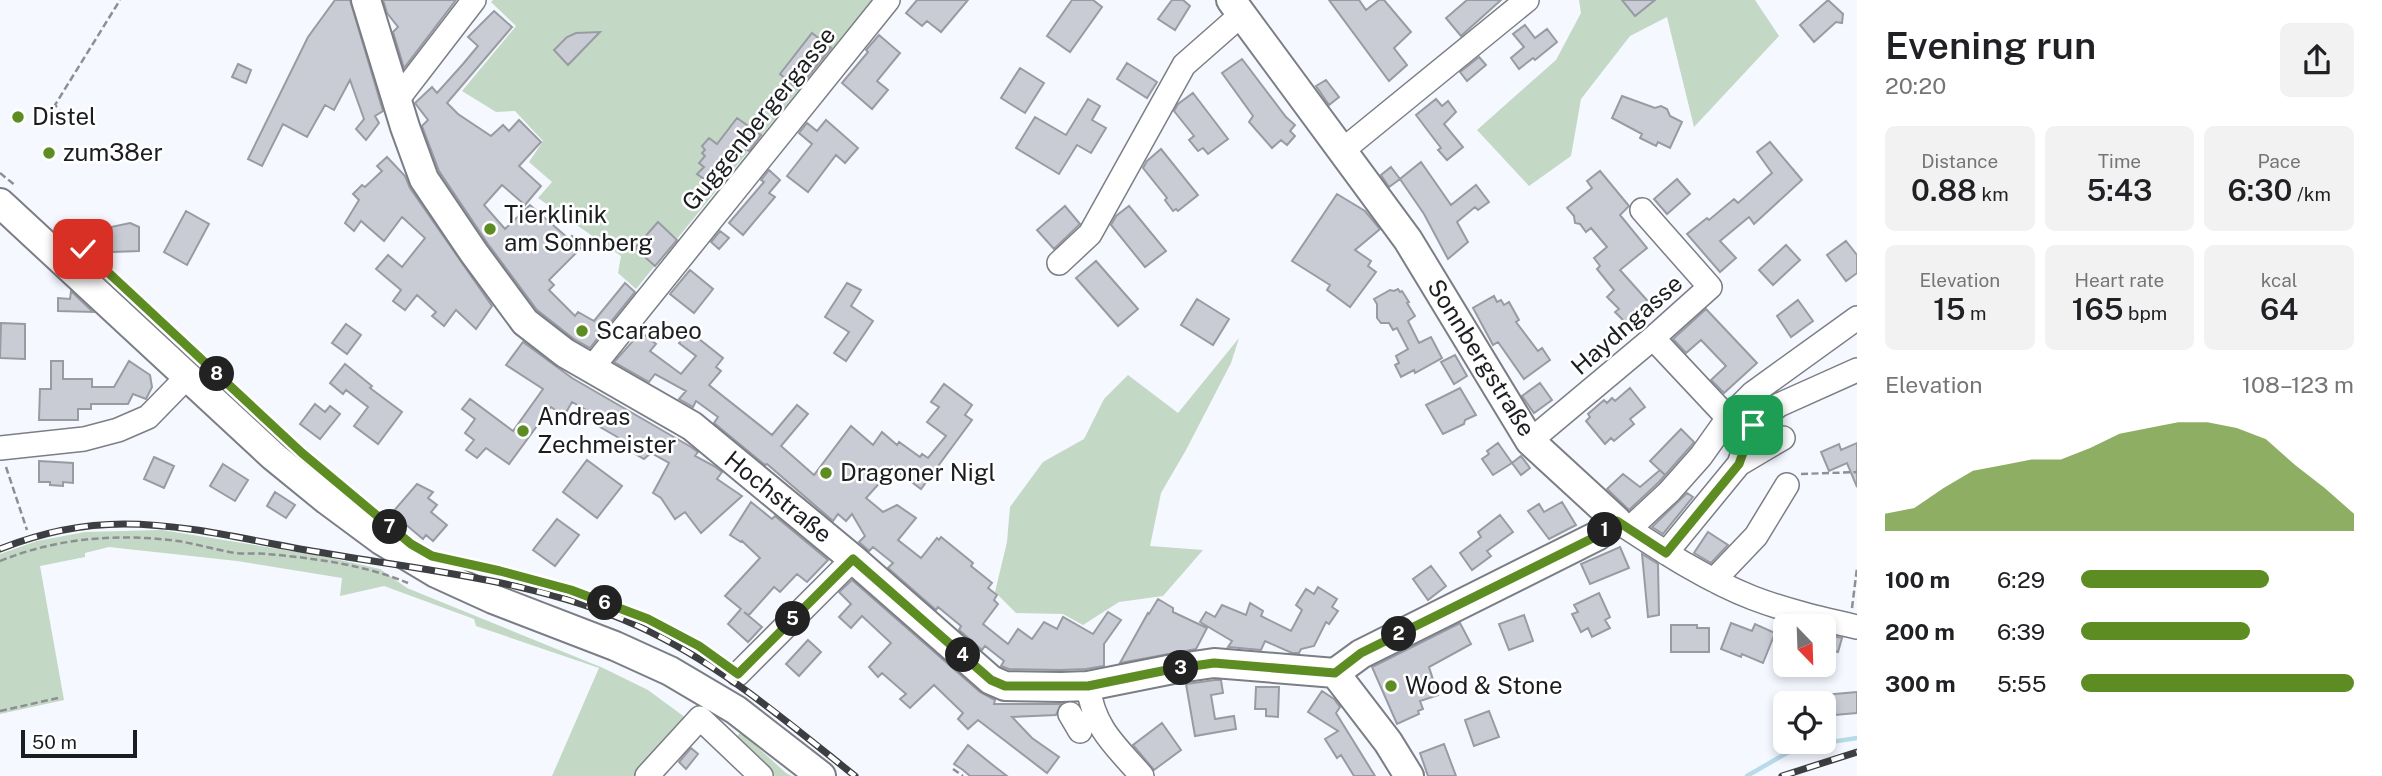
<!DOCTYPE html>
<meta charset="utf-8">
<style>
:root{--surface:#fff;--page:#f2f2f2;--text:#202124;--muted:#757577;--accent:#5d8d22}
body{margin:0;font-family:"Public Sans",sans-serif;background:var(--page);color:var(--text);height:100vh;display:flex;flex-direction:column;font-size:26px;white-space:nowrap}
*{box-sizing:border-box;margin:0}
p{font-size:23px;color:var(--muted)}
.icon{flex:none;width:38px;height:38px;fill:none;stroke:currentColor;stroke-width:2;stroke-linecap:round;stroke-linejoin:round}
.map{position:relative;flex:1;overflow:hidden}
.sheet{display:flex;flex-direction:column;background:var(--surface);width:525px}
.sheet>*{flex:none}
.needle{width:46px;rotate:157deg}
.tools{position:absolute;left:1773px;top:614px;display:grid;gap:14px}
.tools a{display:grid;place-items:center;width:63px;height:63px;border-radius:10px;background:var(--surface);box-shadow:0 4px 10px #0003;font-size:35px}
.scale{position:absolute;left:21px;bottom:18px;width:116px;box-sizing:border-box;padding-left:7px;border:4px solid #1c1d20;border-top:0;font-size:19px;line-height:24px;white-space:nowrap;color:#1c1d20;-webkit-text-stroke:5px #fff;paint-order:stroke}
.pin{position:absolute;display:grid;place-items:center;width:60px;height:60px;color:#fff;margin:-30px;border-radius:14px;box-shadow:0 4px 10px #0006}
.km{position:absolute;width:35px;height:35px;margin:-18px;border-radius:50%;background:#222;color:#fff;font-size:19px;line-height:35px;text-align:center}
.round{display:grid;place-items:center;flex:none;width:74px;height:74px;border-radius:10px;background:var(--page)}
.head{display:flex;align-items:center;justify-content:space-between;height:119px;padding:0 28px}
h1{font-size:38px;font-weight:600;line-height:52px}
.metrics{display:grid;grid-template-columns:repeat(3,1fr);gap:10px;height:119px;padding:7px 28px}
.metrics div{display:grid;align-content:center;border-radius:10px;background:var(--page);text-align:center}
.metrics b{font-size:30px;font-weight:600}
.metrics small{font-size:19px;font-weight:400}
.metrics p{font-size:19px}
.chart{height:196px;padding:14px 28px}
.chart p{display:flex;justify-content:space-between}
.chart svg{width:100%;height:126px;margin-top:7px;fill:var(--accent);opacity:.7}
ul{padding:0 28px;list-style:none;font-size:23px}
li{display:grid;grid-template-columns:112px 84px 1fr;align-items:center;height:52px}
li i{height:18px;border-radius:9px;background:var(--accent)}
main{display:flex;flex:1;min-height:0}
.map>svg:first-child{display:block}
.green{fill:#c3d8c5}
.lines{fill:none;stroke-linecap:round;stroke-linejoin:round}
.stream{stroke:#b8dbea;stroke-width:4.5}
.building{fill:#caccd5;stroke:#999ba3;stroke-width:2}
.minor-casing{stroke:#7c7e86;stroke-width:26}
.major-casing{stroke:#7c7e86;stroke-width:32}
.path{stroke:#8d8f94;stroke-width:2.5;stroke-dasharray:7 3.5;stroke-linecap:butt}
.minor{stroke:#fff;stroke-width:23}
.major{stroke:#fff;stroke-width:28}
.rail-casing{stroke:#3d3e42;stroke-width:7}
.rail{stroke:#fff;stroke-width:4.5;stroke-dasharray:13;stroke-linecap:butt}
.route-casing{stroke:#fff;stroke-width:14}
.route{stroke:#5d8d22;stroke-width:9}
.poi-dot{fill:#5d8d22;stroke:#fff;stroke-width:2.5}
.labels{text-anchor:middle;stroke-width:5;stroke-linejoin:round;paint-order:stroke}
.poi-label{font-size:24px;fill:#1c1d20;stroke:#fff;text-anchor:start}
.street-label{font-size:24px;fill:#1c1d20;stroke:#fff}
</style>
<main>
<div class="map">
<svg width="1857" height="776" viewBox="0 0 1857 776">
<rect width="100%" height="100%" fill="#f5f8ff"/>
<path class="green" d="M493 0H872L636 289 618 273 621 256 538 198 552 182 529 162 543 141 515 111 496 112 462 91 516 26 491 2Z
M1579 0H1755L1779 36 1694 127 1667 17 1630 36 1581 99 1571 156 1529 186 1477 130 1556 60 1581 13Z
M1239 338 1231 363 1186 450 1161 493 1150 546 1203 550 1163 596 1119 602 1083 625 1063 614 1016 613 995 592 1007 542 1010 507 1043 462 1084 439 1104 399 1128 375 1178 413Z
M162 530 322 556 380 569 407 588 603 668 648 690 686 718 637 776H552L599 668 476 626 474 619 384 586 340 596 342 578 237 561 109 547 85 553V557L40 566 64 700 0 714V554L37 541 85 532Z
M741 732 786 773 792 776H775L738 743 736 737Z"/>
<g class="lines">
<path class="stream" d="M1747 776 1785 754 1805 746 1857 738"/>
</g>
<path class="building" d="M335 0H350L383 111 375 116 379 123 366 140 356 129 364 119 350 80 334 110 325 105 307 137 283 124 262 166 248 159 308 37Z
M383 0H456L404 68 393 32 398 27 387 13Z
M917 0H968L941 32 927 21 922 26 906 13Z
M1072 0H1093L1102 7 1070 52 1047 36Z
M1172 0H1183L1190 6 1175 30 1158 19Z
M1329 0H1359L1366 10 1379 0H1384L1411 32 1394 48 1407 65 1389 81Z
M1467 0H1501L1461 36 1446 18Z
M1622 0H1655L1635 16Z
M1828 0 1843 14 1842 23 1836 22 1814 42 1800 25Z
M494 11 512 27 447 103 458 114 491 136 503 125 509 131 519 120 541 142 519 166 541 186 525 205 502 185 484 205 505 229 530 205 569 239 572 236 583 246 549 280 554 285 549 290 575 316 578 312 594 321 625 283 635 292 590 348 574 339 537 310 488 244 439 171 422 126 428 120 415 103 432 87 437 93 463 64 478 46 468 37Z
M1525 25 1535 38 1547 29 1557 42 1535 60 1533 58 1519 69 1511 58 1524 47 1513 34Z
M600 32 568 65 554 50 567 37 576 33Z
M812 33 831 48 798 89 780 74Z
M879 35 900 53 877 81 888 90 872 109 842 83 868 52 866 50Z
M1479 57 1486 65 1467 81 1460 72Z
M1242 59 1286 117 1295 125 1290 131 1295 136 1287 145 1281 140 1272 148 1249 122 1253 116 1222 73Z
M1127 63 1157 82 1147 98 1117 79Z
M238 64 251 70 246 83 232 77Z
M1020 68 1044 83 1025 113 1001 98Z
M1326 80 1339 97 1329 105 1316 86Z
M1193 93 1228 139 1208 154 1203 148 1198 151 1189 140 1194 136 1174 111 1178 104Z
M1622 96 1655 108 1661 106 1667 109 1670 116 1682 122 1670 148 1658 142 1656 146 1640 138 1642 134 1612 118Z
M1088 99 1100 106 1092 120 1106 128 1091 153 1077 145 1059 174 1016 148 1035 117 1066 135Z
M1436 99 1442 106 1448 101 1456 112 1444 124 1463 147 1447 160 1438 150 1441 148 1416 115Z
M737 118 761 135 749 151 746 149 714 186 697 174 704 167 699 163 705 156 702 153 705 150 702 146 709 138 717 144Z
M826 120 858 148 845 163 836 155 808 192 787 176 812 144 799 133 807 123 817 131Z
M1770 142 1802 180 1754 224 1749 217 1720 241 1736 258 1720 272 1687 234 1707 218 1709 220 1734 199 1738 203 1772 173 1757 152Z
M1161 149 1198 195 1178 211 1176 209 1173 211 1165 200 1167 198 1143 168 1147 161Z
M387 157 405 176 410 188 492 306 476 329 456 310 444 326 432 316 436 312 417 295 405 310 393 301 401 290 376 269 388 255 402 267 425 238 402 217 384 241 361 221 354 231 345 223 359 200 353 194 362 185 365 187 382 171 377 166Z
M1421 162 1451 205 1476 185 1489 202 1478 210 1475 207 1457 222 1468 242 1448 259 1424 214 1400 179Z
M1391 167 1400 179 1389 187 1381 175Z
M769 170 780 180 769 193 775 197 743 235 729 223 764 182 761 180Z
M1600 171 1629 206 1620 215 1647 248 1620 270 1654 308 1632 329 1615 312 1619 309 1607 297 1614 290 1597 269 1600 266 1594 258 1607 247 1591 228 1586 232 1580 224 1575 223 1574 216 1567 208 1592 188 1587 181Z
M1677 179 1690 194 1667 214 1654 199Z
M1337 194 1365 211 1380 229 1355 250 1371 261 1368 266 1376 272 1350 307 1327 290 1330 285 1292 261Z
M1065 206 1080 224 1054 249 1037 230Z
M1129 206 1166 251 1145 267 1111 225 1116 216Z
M186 211 209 224 187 265 164 252Z
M658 222 677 240 655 266 635 248Z
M130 223 139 227V251L112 252 111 227Z
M720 231 729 238 719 249 711 242Z
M1846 241 1857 255V273L1846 281 1827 255Z
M1786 245 1800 260 1773 285 1759 270Z
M1096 261 1138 309 1118 326 1076 278Z
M690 270 713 289 694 313 670 294Z
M847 283 861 290 851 306 873 321 846 361 834 353 849 332 825 317Z
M1398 289 1400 292 1402 291 1409 302 1407 303 1415 316 1408 321 1419 343 1431 337 1442 358 1415 373 1414 370 1401 377 1395 365 1399 363 1396 356 1408 349 1397 328 1393 330 1389 323H1381L1377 318V304L1374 299 1390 290 1394 291Z
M71 291 93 312 58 311V298L70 299Z
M1494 296 1497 302 1501 300 1504 305 1509 302 1519 320 1516 322 1538 351 1542 348 1550 360 1524 379 1498 342 1493 345 1473 308Z
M1197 299 1229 319 1213 345 1181 325Z
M1798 300 1813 321 1791 337 1777 316Z
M1706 309 1757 363 1724 393 1711 380 1726 366 1701 340 1686 353 1673 339Z
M1 323 25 324V359L0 358Z
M346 324 361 335 347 354 332 343Z
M689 331 723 358 716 367 721 371 709 385 772 435 797 405 808 414 781 446 814 475 851 426 873 445 882 432 897 445 899 442 920 457 922 454 928 458 946 436 927 422 939 407 931 402 944 384 972 405 965 415 972 420 921 489 893 468 866 498 883 512 897 505 916 518 898 540 921 558 937 538 939 540 941 537 973 563 971 566 992 583 988 588 997 595 994 600 998 604 983 624 1008 644 1018 629 1032 639 1044 622 1057 629 1063 617 1093 634 1108 612 1121 620 1104 644V666L1086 669 1061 670 1009 669 1001 666 1004 661 985 646 982 650 959 630 961 626 938 607 936 610 888 568 893 563 873 547 869 551 859 542 865 536 852 514 846 521 838 514 833 521 767 464 765 465 714 423 718 417 696 401 693 407 679 399 686 391 655 374 649 382 614 362 641 332 656 344 650 351 681 374 696 356 679 343Z
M523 342 572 378 691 447 698 452 695 456 714 466 722 472 717 479 742 496 701 533 685 512 675 519 661 498 653 493 669 463 651 453 644 459 616 443 619 438 593 423 597 416 572 402 564 416 551 407 509 464 486 448 477 458 466 450 474 440 465 433 475 419 462 409 470 399 513 431 543 389 506 365Z
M1455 355 1467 376 1454 384 1441 362Z
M51 361H63V379H92V387H114L129 361 150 375 152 387 146 399 133 394 128 404H91V409H78V420H39L40 389H51Z
M345 364 372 386 370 388 402 412 378 444 354 426 368 407 346 390 343 394 330 383Z
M1540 383 1552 400 1534 413 1522 396Z
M1460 388 1476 415 1465 420 1464 424 1443 434 1426 405Z
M1630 388 1645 407 1630 419 1634 424 1614 441 1611 438 1605 444 1586 421 1590 417 1588 414 1604 400 1607 403 1612 398 1615 401Z
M315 404 325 412 330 406 340 414 320 439 300 424Z
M1681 429 1694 442 1690 447 1659 482 1629 510 1607 489 1623 474 1640 487 1660 470 1665 475 1650 461Z
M1498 443 1512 463 1493 475 1482 459 1489 454 1487 451Z
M1857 443V487L1847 463 1829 471 1821 452 1839 444 1841 450Z
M1521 456 1530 468 1521 475 1512 463Z
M154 457 174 466 164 488 144 479Z
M587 460 622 486 597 518 563 492Z
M39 461 73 463V483L63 482V486L50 485V482H39Z
M223 464 248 480 235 501 210 486Z
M417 484 433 492 428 498 437 505 431 512 447 525 433 541 426 535 423 539 392 513Z
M275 492 295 505 286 518 267 506Z
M1687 493 1693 497 1663 534 1652 527Z
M751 502 772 519 775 516 828 560 807 582 797 574 780 592 774 587 749 615 744 612 762 627 748 642 728 624 741 609 725 596 760 558 742 541 741 542 730 535Z
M1562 502 1576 525 1549 539 1528 511 1539 504 1544 512Z
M1500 515 1513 532 1487 551 1491 556 1472 570 1460 553 1481 537 1478 532Z
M557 519 579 535 555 566 533 550Z
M1708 532 1728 545 1711 563 1694 553Z
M1620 547 1629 568 1590 584 1581 564Z
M1642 554 1658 564 1659 615 1648 617Z
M1431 566 1446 586 1428 600 1413 579Z
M852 580 980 692 995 700 994 704H1061L1056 715 1012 717 1032 738 1059 757 1047 773 978 720 968 729 958 719 963 713 934 685 910 708 900 699 906 694 882 673 878 677 869 667 891 643 862 616 851 628 839 617 851 604 839 592Z
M1318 587 1337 599 1332 607 1338 611 1329 624 1326 622 1314 646 1301 649 1299 653H1292L1265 641 1261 650 1228 647 1232 641 1200 622 1206 612 1215 617 1222 605 1246 615 1250 603 1263 611 1261 616 1291 631 1302 610 1296 605 1306 589 1314 594Z
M1599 593 1610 617 1605 620 1610 628 1592 637 1588 628 1581 632 1572 614 1578 612 1574 605Z
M1158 599 1173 608V612L1207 628 1196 649 1120 663 1148 613 1149 614Z
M1524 615 1533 641 1509 650 1499 624Z
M1460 623 1471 644 1429 667 1438 695 1420 701 1423 709 1418 711 1419 714 1397 724 1372 667Z
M1731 623 1752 631 1755 624 1775 633 1763 663 1742 654 1741 657 1721 649Z
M1671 625H1697V628H1709V652H1671Z
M1824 634 1842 638 1838 652 1824 649Z
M808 640 821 652 799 676 786 664Z
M1215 680H1221L1223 693 1211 695 1215 719 1234 716 1236 729 1195 736 1186 684Z
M1256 687H1279L1278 717 1266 716V709H1255Z
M1322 691 1334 699 1340 707 1336 713 1375 776H1354L1341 755 1337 758 1325 739 1338 731 1308 712Z
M1857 692V713L1824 716V695Z
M1489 711 1499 737 1474 746 1465 720Z
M1162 723 1181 750 1154 770 1133 745Z
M1444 744 1456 776H1428L1420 753Z
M968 745 994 766 1007 776H970L963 770 954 764Z
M691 748 698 754 686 769 679 762Z"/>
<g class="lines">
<g class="minor-casing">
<path id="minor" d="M397 100 474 0
M1343 150 1527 0
M1059 263 1090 234 1184 65 1242 14
M1653 338 1728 418
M591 369 888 0
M1530 441 1653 338 1710 287 1642 210
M0 448 84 439 118 430 148 417 187 377
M1739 464 1783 438
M1617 521C1660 549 1704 579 1753 598 1787 611 1822 619 1857 627
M1629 529 1669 492 1701 456 1728 418 1753 393 1857 318
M1666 553 1739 464 1753 425 1779 405 1857 370
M1714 580 1756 536 1787 485
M738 674 853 559
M1088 686C1094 729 1115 745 1142 776
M1070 714 1080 731
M647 776 700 718 761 776"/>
</g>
<g class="major-casing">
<path id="major" d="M366 0 405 127 424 179 474 253 525 322 565 353 692 426 853 559 991 680 1005 686 1061 687 1088 686 1173 669 1214 663 1335 673 1388 742 1409 776
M1231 0 1408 240 1530 441 1617 521 1597 536 1361 654 1335 673
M0 203 273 456 327 500 381 540 436 573 493 599 615 646 670 671 736 710 821 776"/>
</g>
<path class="path" d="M64 115 55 105 120 0
M0 173 16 186
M6 467 27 530
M1801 474 1857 472
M0 561C57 538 117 533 178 541 197 544 216 550 235 553 246 554 257 553 267 554 314 558 365 565 408 583
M475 566C563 584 652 612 724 664
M1852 608 1857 568
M0 711 58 698
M953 769 963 776"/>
<use href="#minor" class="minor"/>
<use href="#major" class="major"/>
<g class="rail-casing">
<path id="rail" d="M0 549C40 533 81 524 124 524 189 524 255 542 318 552 425 571 538 580 638 626 719 663 786 721 855 776
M1782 776 1857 752"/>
</g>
<use href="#rail" class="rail"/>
</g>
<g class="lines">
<g class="route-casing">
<path id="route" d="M83 249 302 453 411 544 432 556 500 571 571 590 648 619 699 646 738 674 853 559 991 680 1005 686H1088L1172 669 1214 663 1335 673 1361 653 1597 536 1617 521 1666 553 1739 464 1753 425"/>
</g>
<use href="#route" class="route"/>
</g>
<g class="poi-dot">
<circle cx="18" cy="117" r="7"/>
<circle cx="49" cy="153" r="7"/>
<circle cx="490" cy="229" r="7"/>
<circle cx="582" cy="331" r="7"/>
<circle cx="523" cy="431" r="7"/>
<circle cx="826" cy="473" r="7"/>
<circle cx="1391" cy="686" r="7"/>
</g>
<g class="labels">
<g class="poi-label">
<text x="32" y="125">Distel</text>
<text x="63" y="161">zum38er</text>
<text x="504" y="223">Tierklinik<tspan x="504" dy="28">am Sonnberg</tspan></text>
<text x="596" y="339">Scarabeo</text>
<text x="537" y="425">Andreas<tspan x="537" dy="28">Zechmeister</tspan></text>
<text x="840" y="481">Dragoner Nigl</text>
<text x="1405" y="694">Wood &amp; Stone</text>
</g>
<g class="street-label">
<text transform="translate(759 119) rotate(-51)" y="8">Guggenbergergasse</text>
<text transform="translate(1627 325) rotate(-41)" y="8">Haydngasse</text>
<text transform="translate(1481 358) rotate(58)" y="8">Sonnbergstraße</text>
<text transform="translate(778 497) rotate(39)" y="8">Hochstraße</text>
</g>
</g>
</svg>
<div class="tools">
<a><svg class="needle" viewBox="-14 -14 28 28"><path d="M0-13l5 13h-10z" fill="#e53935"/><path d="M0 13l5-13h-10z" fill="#757577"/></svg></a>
<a><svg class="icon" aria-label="locate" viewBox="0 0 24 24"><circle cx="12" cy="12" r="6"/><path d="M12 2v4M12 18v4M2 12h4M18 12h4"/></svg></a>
</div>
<div class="scale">50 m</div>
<div class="pin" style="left:1753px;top:425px;background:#1e9e55"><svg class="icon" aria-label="arrive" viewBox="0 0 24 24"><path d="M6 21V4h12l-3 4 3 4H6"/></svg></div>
<div class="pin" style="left:83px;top:249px;background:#d93025"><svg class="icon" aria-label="check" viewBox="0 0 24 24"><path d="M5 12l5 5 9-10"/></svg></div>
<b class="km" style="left:1605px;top:530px">1</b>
<b class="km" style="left:1399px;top:634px">2</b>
<b class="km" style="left:1181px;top:668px">3</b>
<b class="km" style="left:963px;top:655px">4</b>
<b class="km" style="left:793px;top:619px">5</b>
<b class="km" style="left:605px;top:603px">6</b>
<b class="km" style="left:390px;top:527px">7</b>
<b class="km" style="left:217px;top:374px">8</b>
</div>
<section class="sheet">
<div class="head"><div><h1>Evening run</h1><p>20:20</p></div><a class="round"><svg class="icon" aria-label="share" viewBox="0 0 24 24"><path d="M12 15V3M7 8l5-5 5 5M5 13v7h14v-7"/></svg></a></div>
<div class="metrics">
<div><p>Distance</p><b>0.88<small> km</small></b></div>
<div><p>Time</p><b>5:43</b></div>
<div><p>Pace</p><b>6:30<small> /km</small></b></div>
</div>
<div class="metrics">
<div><p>Elevation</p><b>15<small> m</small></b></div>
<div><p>Heart rate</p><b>165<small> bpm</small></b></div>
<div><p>kcal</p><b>64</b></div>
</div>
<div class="chart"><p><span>Elevation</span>108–123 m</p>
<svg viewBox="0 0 160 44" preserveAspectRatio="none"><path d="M0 44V38L10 36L20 29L30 23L40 21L50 19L60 19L70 15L80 10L90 8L100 6L110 6L120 8L130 12L140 21L150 29L160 38V44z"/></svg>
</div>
<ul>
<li><b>100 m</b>6:29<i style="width:69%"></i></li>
<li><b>200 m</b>6:39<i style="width:62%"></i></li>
<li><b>300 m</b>5:55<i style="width:100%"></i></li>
</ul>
</section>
</main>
